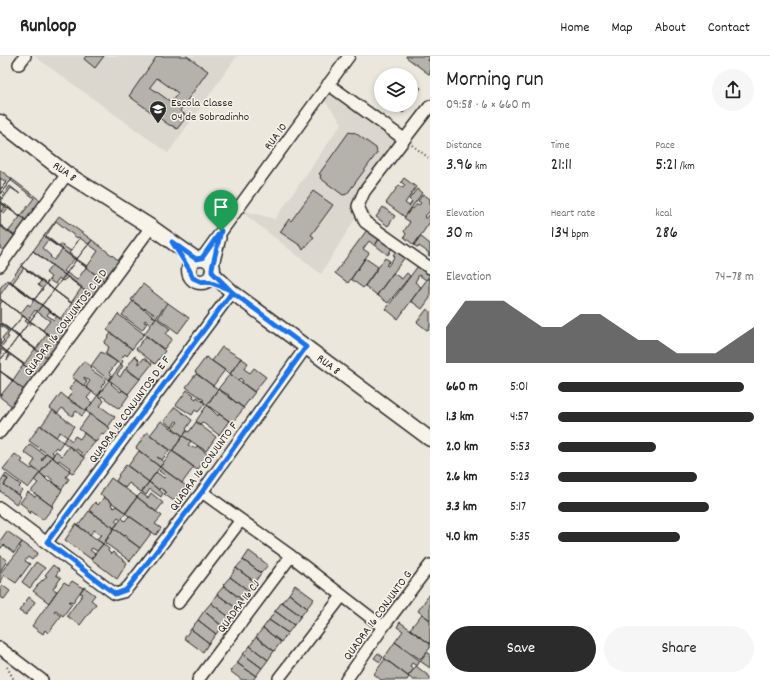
<!DOCTYPE html>
<meta charset="utf-8">
<style>
:root{--surface:#fff;--page:#f6f6f6;--text:#222;--muted:#767676;--line:#e0e0e0;--accent:#2b2b2b}
body{margin:0;font-family:Dekko,sans-serif;background:var(--page);color:var(--text);height:100vh;display:flex;flex-direction:column;font-size:15px;white-space:nowrap}
*{box-sizing:border-box;margin:0}
p{font-size:13px;color:var(--muted)}
.icon{flex:none;width:22px;height:22px;fill:none;stroke:currentColor;stroke-width:2;stroke-linecap:round;stroke-linejoin:round}
.map{position:relative;flex:1;overflow:hidden}
.side{display:flex;flex-direction:column;background:var(--surface);width:340px}
.side>*{flex:none}
.controls{position:absolute;left:374px;top:12px;display:grid;gap:8px}
.controls a{display:grid;place-items:center;width:44px;height:44px;border-radius:50%;background:var(--surface);box-shadow:0 2px 6px #0003;font-size:20px}
.pin{position:absolute;display:grid;place-items:center;width:34px;height:34px;color:#fff;margin:-41px -17px;border-radius:50% 50% 50% 0;rotate:-45deg;box-shadow:0 0 4px #0007}
.pin .icon{rotate:45deg}
.round{display:grid;place-items:center;flex:none;width:42px;height:42px;border-radius:21px;background:var(--page)}
.headline{display:flex;align-items:center;justify-content:space-between;height:68px;padding:0 16px}
h1{font-size:22px;font-weight:600;line-height:30px}
.stats{display:grid;grid-template-columns:repeat(3,1fr);gap:6px;height:68px;padding:4px 16px}
.stats div{display:grid;align-content:center}
.stats b{font-size:17px;font-weight:600}
.stats small{font-size:11px;font-weight:400}
.stats p{font-size:11px}
.chart{height:112px;padding:8px 16px}
.chart p{display:flex;justify-content:space-between}
.chart svg{width:100%;height:72px;margin-top:4px;fill:var(--accent);opacity:.7}
.primary-button{display:flex;gap:8px;margin-top:auto;padding:8px 16px}
.primary-button a{flex:1;height:46px;border-radius:24px;background:var(--accent);color:#fff;font-size:16px;font-weight:600;line-height:46px;text-align:center}
.primary-button a+a{background:var(--page);color:var(--text)}
ul{padding:0 16px;list-style:none;font-size:13px}
li{display:grid;grid-template-columns:64px 48px 1fr;align-items:center;height:30px}
li i{height:10px;border-radius:5px;background:var(--accent)}
header{display:flex;align-items:center;gap:24px;box-sizing:border-box;height:56px;padding:0 20px;background:var(--surface);border-bottom:1px solid var(--line)}
header strong{font-size:19px}
nav{display:flex;gap:22px;margin-inline-start:auto;font-size:14px}
main{display:flex;flex:1;min-height:0}
.map>svg:first-child{display:block}
.built{fill:#dbd7ce}
.building{fill:#b5b2ab;stroke:#2b2b2b;fill-rule:evenodd}
.lines{fill:none;stroke-linecap:round;stroke-linejoin:round}
.minor-casing{stroke:#2b2b2b;stroke-width:14}
.major-casing{stroke:#2b2b2b;stroke-width:17}
.path{stroke:#2b2b2b;stroke-width:2;stroke-dasharray:1 3;stroke-linecap:butt}
.minor{stroke:#f7f3e8;stroke-width:11}
.major{stroke:#f7f3e8;stroke-width:14}
.route-casing{stroke:#fff;stroke-width:8}
.route{stroke:#1a73e8;stroke-width:5}
.labels{text-anchor:middle;stroke-width:3;stroke-linejoin:round;paint-order:stroke}
.poi-label{font-size:12px;fill:#2b2b2b;stroke:#f7f3e8;text-anchor:start}
.street-label{font-size:12px;fill:#2b2b2b;stroke:#f7f3e8}
</style>
<header>
<strong>Runloop</strong>
<nav><a>Home</a><a>Map</a><a>About</a><a>Contact</a></nav>
</header>
<main>
<div class="map">
<svg width="430" height="624" viewBox="0 0 430 624">
<rect width="100%" height="100%" fill="#ebe7dd"/>
<filter id="ink" filterUnits="userSpaceOnUse"><feTurbulence type="fractalNoise" baseFrequency=".025" numOctaves="2"/><feDisplacementMap in="SourceGraphic" scale="8" xChannelSelector="R" yChannelSelector="G"/><feConvolveMatrix kernelMatrix="1 2 1 2 8 2 1 2 1" color-interpolation-filters="sRGB"/></filter>
<g filter="url(#ink)">
<path class="built" d="M34 0H237L168 97Z
M328 28 404 83 321 218 238 153 275 163 342 67 320 39Z"/>
<path class="building" d="M86 0H104L95 12 84 3Z
M157 0H187L208 15 181 53 180 55 187 60 177 73 173 70 169 69 129 40ZM157 22 178 37 171 46 150 31Z
M406 0H430L428 5 430 4V19L406 1Z
M411 25 421 32 411 46Z
M392 49H409L403 57Z
M349 76 353 77 354 76 369 87 376 92 377 97 347 138 343 139 320 122 321 119 319 118Z
M0 114 12 123 0 138Z
M0 122 6 126 0 134Z
M404 122 416 131 405 147 409 150 412 146 409 143 417 133 422 137 405 161 386 147 399 129 403 132 405 129 401 126Z
M9 123 34 142 20 161 0 147 11 132 20 138 10 130 0 144V134Z
M12 123 41 145 26 164 0 145V138Z
M313 135 333 149 311 179 314 181 303 194 301 190 280 176 289 163 291 165Z
M423 138 430 143V155L424 161 426 163 430 158V166L414 189 404 181 406 178 404 175 410 166 404 162 411 152 413 153 417 148 419 149 421 147 418 145Z
M0 145 26 164 15 180 0 169Z
M0 146 5 150 1 155 4 157 8 152 20 161 8 176 0 170Z
M383 151 395 160 388 170 376 161Z
M59 160 92 184 76 204 44 180Z
M56 165 77 182 78 181 80 182 71 195 60 188 59 190 46 180Z
M0 169 15 180 4 195 0 192Z
M367 174 379 183 375 190 369 185 363 193 369 197 348 227 335 217Z
M44 180 76 204 65 219 33 195Z
M420 180 430 188V200L428 199 429 197 419 190 418 192 414 189Z
M80 182 98 195 87 211 69 197Z
M379 183 392 192 388 199 375 189Z
M48 184 58 191 59 190 63 193 54 204 50 201 51 200 42 192Z
M92 184 121 206 106 226 76 204Z
M33 195 65 219 54 234 21 210Z
M33 195 52 209 46 217 51 221 46 228 30 215 29 216 21 210Z
M396 195 405 201 377 239 365 230 385 202 390 205 386 209 388 210 395 200 393 199Z
M75 202 87 210 77 224 64 215Z
M365 202 378 211 363 232 351 223Z
M76 204 106 226 94 242 65 219Z
M21 210 54 234 42 249 10 225Z
M418 210 430 219 426 224 419 219 415 226 421 231 398 263 386 253Z
M24 212 41 225 38 229 43 233 34 244 12 228Z
M393 217 402 223 407 217 410 220 388 247 377 239Z
M65 219 94 242 83 256 54 234Z
M68 221 82 231 71 247 46 228 49 224 55 228 59 222 63 225Z
M428 222 430 223V242L422 253 411 245Z
M7 224 34 244 30 250 28 248 20 258 0 243V232Z
M10 225 42 249 30 265 0 243V239Z
M46 228 72 247 60 263 34 244Z
M143 228 167 247 156 262 152 260 154 258 145 252 144 254 131 244Z
M54 234 83 256 72 271 42 249Z
M0 243 30 265 18 281 0 267Z
M3 245 23 260 11 274 0 266V248Z
M133 245 156 262 151 268 145 264 144 266 147 267 142 274 122 259Z
M168 247 189 262 178 277 158 262Z
M42 249 72 271 60 287 30 265Z
M427 253 430 255V271L428 275 417 266Z
M35 254 50 265 43 274 28 264Z
M50 255 57 260 54 264 47 259Z
M118 258 144 278 132 293 107 274Z
M23 260 27 263 25 265 30 269 32 266 47 278 36 293 11 274Z
M156 262 170 273 166 278 172 283 164 293 144 278Z
M30 265 60 287 49 303 18 281Z
M0 267 18 281 7 296 0 290Z
M0 269 8 275 2 282 4 284 0 289Z
M11 274 35 293 24 308 1 291 9 281 7 280Z
M111 277 132 293 127 300 125 298 121 303 123 305 121 309 105 297 109 291 104 287Z
M146 280 165 295 155 308 136 293Z
M18 281 49 303 37 319 7 296Z
M0 290 7 296 0 304Z
M222 291 241 302 230 318 212 305Z
M1 293 9 299 7 304 11 299 24 308 13 324 0 315Z
M7 296 37 319 25 335 0 315V304Z
M101 296 117 306 109 317 112 320 109 324 91 310Z
M135 300 139 304 138 306 139 308 144 302 152 308 140 323 126 312Z
M206 301 225 314 213 330 195 316Z
M241 302 248 307 244 313 250 317 254 312 266 321 254 336 242 327 243 325 240 322 238 324 230 318Z
M84 305 92 311 90 313 106 324 101 331 103 333 98 340 86 331 90 325 84 321V322L87 326 84 330 72 321Z
M121 309 123 310 117 318 120 321 125 313 140 323 128 338 109 324Z
M0 315 25 335 13 351 0 341Z
M0 315 13 324 1 339H0Z
M196 318 218 333 207 349 202 345 204 344 186 331Z
M230 318 255 336 243 352 228 340 229 339 218 333Z
M76 324 92 336 87 342 92 347 86 355 68 342 72 336 69 333Z
M109 324 112 327 111 328 121 336 122 334 129 339 119 353 102 340 100 342 98 339Z
M218 333 244 352 232 367 207 349Z
M187 334 194 339 193 341 196 343 197 341 205 347 200 354 198 356 195 354 192 359 176 349Z
M61 337 74 348 75 347 86 355 82 360 76 355 72 360 62 352 57 358 50 352Z
M98 339 104 345 100 350 115 361 108 371 86 355Z
M207 349 218 360 219 358 229 365 219 379 202 366 200 368 196 365Z
M175 351 192 364 186 373 187 374 183 380 173 372 178 366 176 365 172 371 164 365Z
M53 354 74 370 67 381 60 376 56 381 41 370Z
M90 358 110 372 104 379 102 377 96 386 79 373Z
M161 365 183 380 172 395 150 379Z
M196 366 216 381 206 395 183 380 187 375 189 376Z
M40 369 63 386 58 393 56 391 52 396 54 398 52 401 29 385Z
M147 376 169 394 162 404 157 401 164 406 160 411 136 392Z
M84 377 95 386 83 401 80 399 82 397 76 393 75 395 63 386 67 381 72 385 75 380 80 383Z
M183 380 191 385 188 389 192 391 195 392 197 390 209 399 197 414 183 403V402L172 395Z
M30 388 45 399 41 404 42 405 46 397 52 401 40 417 31 410 35 404 24 396Z
M69 390 85 402 73 418 69 414 70 412 59 404 58 406 52 401 56 395 62 400Z
M139 395 160 411 149 426 128 410Z
M172 395 194 411 182 427 160 411Z
M15 398 23 404 21 406 31 413 33 412 40 417 28 432 3 413Z
M52 401 70 415 66 421 69 423 62 433 53 426 54 425 48 420 46 422 40 417Z
M126 409 149 426 141 436 129 427 125 432 116 425 119 420 118 419Z
M162 412 186 430 174 445 164 438 166 436 160 432 159 434 149 426 156 416 164 422 166 420 159 415Z
M40 417 49 426 50 424 62 434 52 450 31 435 38 427 34 424Z
M6 418 21 429 19 431 22 434 18 439 4 429 8 423 4 421Z
M4 421 8 423 4 429 21 441 16 448 0 435V427Z
M111 422 137 441 126 457 100 438Z
M149 426 163 437 161 441 150 433 146 439 142 436Z
M28 436 35 441 37 439 53 451 43 464 31 455 30 458 27 455 28 453 20 447Z
M141 437 148 442 151 437 163 447 156 456 137 441Z
M104 441 112 447 111 449 114 452 116 450 126 457 121 463 118 461 115 465 118 467 114 472 89 454 95 446 98 449Z
M137 441 162 460 155 468 161 472 156 479 125 457Z
M89 455 114 472 103 488 96 483 102 479 94 474 90 479 78 470Z
M129 460 152 476 140 492 126 482 128 480 125 478 124 480 114 472 122 462 125 465Z
M76 468 103 488 97 495 92 492 90 494 95 498 91 503 65 484Z
M114 472 140 492 130 505 105 487Z
M7 475 22 486 14 497 4 489 0 493V485Z
M22 486 38 497 32 504 28 501 25 505 30 508 16 527 4 519 0 527V517L12 503 21 491 19 490Z
M103 488 109 493 108 495 111 498 113 496 127 507 117 523 91 503Z
M249 495 268 509 261 517 243 504Z
M0 499 7 505 0 515Z
M243 504 261 517 255 526 236 512Z
M36 506 45 512 30 532 22 526Z
M53 509 59 514 56 519 61 522 53 533 57 535 49 547 33 535 42 524 43 525 47 520 45 519Z
M236 512 255 526 249 535 230 521Z
M230 521 249 535 242 544 223 529Z
M72 525 83 532 73 546 70 545 69 546 72 548 63 560 56 554 54 555 61 560 48 577 45 574 43 578 32 570 64 526 69 529Z
M2 529 10 535 4 543 0 541V531Z
M295 529 314 543 307 552 289 538Z
M224 530 242 544 236 552 217 538Z
M84 531 95 539 91 544 96 548 80 569 67 560 83 538 80 537Z
M217 538 236 552 229 561 211 547Z
M289 538 307 552 301 560 282 546Z
M429 539 430 540V564L418 555Z
M29 541 35 546 26 559 19 555Z
M282 546 301 560 294 569 275 555Z
M211 547 229 561 222 570 204 555Z
M204 555 222 570 216 578 198 564Z
M275 555 294 569 288 577 269 564Z
M422 558 430 564V588L410 573Z
M198 564 216 578 209 587 191 573Z
M269 564 288 577 281 586 263 572Z
M400 566 430 588V592L420 603 395 586 403 575 397 571Z
M263 572 281 586 274 595 256 581Z
M191 573 209 587 203 596 184 582Z
M256 581 274 595 268 604 250 590Z
M395 586 420 605 417 610 412 607 410 610 414 613 408 620 384 602Z
M250 590 268 604 262 612 243 598Z
M427 596 430 598V612L420 605Z
M378 597 383 601 380 606 374 602Z
M243 598 262 612 256 620 237 607Z
M385 603 409 621 407 624H381L374 618Z
M237 607 256 620 253 624H242L230 615Z
M416 610 430 621V624H413L408 620Z"/>
<g class="lines">
<g class="minor-casing">
<path id="minor" d="M19 8 25 0
M328 28 404 83
M430 50 364 136 358 150 365 166 430 212
M202 202 349 0
M0 210 67 118
M212 212 220 182
M0 376 151 171
M202 436 291 500 383 571
M0 452 115 538 123 536 129 530 202 436 306 291
M47 486 232 236
M178 547 241 464
M0 592 42 624
M279 622 342 540
M198 624 291 500
M346 624 383 571 430 509"/>
</g>
<g class="major-casing">
<path id="major" d="M0 66 67 118 151 171 196 203
M189 214a12 12 0 1 1 24 0a12 12 0 1 1-24 0Z
M212 217 232 236 430 383"/>
</g>
<path class="path" d="M412 89 430 103
M7 611 14 624"/>
<use href="#minor" class="minor"/>
<use href="#major" class="major"/>
</g>
</g>
<g class="lines" filter="url(#ink)">
<g class="route-casing">
<path id="route" d="M221 175 202 202 196 203 172 186 189 213 193 222 202 226 206 225 228 233 306 291 202 436 166 483 126 534 115 538 47 486 232 236 212 216V212L221 175"/>
</g>
<use href="#route" class="route"/>
</g>
<defs>
<g id="school-pin" transform="scale(0.9)"><path d="M0 17L-7.5 6A9.5 9.5 0 1 1 7.5 6Z" fill="#2b2b2b" stroke="#f7f3e8"/><path d="M0-5L7-2L0 1L-7-2ZM-4 1L0 2.5L4 1V4Q0 6-4 4Z" fill="#fff"/></g>
</defs>
<g fill-rule="evenodd">
<use href="#school-pin" x="158" y="53"/>
</g>
<g class="labels">
<g class="poi-label">
<text x="171" y="50">Escola Classe<tspan x="171" dy="14">04 de Sobradinho</tspan></text>
</g>
<g class="street-label">
<text transform="translate(275 80) rotate(-54)" y="4">RUA 10</text>
<text transform="translate(65 115) rotate(35)" y="4">RUA 8</text>
<text transform="translate(65 266) rotate(-53)" y="4">QUADRA 16 CONJUNTOS C E D</text>
<text transform="translate(329 308) rotate(37)" y="4">RUA 8</text>
<text transform="translate(129 353) rotate(-54)" y="4">QUADRA 16 CONJUNTOS D E F</text>
<text transform="translate(203 410) rotate(-54)" y="4">QUADRA 16 CONJUNTO F</text>
<text transform="translate(238 550) rotate(-53)" y="4">QUADRA 16 CJ</text>
<text transform="translate(377 559) rotate(-54)" y="4">QUADRA 16 CONJUNTO G</text>
</g>
</g>
</svg>
<div class="controls">
<a><svg class="icon" aria-label="layers" viewBox="0 0 24 24"><path d="M12 4l9 5-9 5-9-5zM3 14l9 5 9-5"/></svg></a>
</div>
<div class="pin" style="left:221px;top:175px;background:#1e9e55"><svg class="icon" aria-label="arrive" viewBox="0 0 24 24"><path d="M6 21V4h12l-3 4 3 4H6"/></svg></div>
</div>
<section class="side">
<div class="headline"><div><h1>Morning run</h1><p>09:58 · 6 × 660 m</p></div><a class="round"><svg class="icon" aria-label="share" viewBox="0 0 24 24"><path d="M12 15V3M7 8l5-5 5 5M5 13v7h14v-7"/></svg></a></div>
<div class="stats">
<div><p>Distance</p><b>3.96<small> km</small></b></div>
<div><p>Time</p><b>21:11</b></div>
<div><p>Pace</p><b>5:21<small> /km</small></b></div>
</div>
<div class="stats">
<div><p>Elevation</p><b>30<small> m</small></b></div>
<div><p>Heart rate</p><b>134<small> bpm</small></b></div>
<div><p>kcal</p><b>286</b></div>
</div>
<div class="chart"><p><span>Elevation</span>74–78 m</p>
<svg viewBox="0 0 160 44" preserveAspectRatio="none"><path d="M0 44V22L10 6L20 6L30 6L40 14L50 22L60 22L70 14L80 14L90 22L100 30L110 30L120 38L130 38L140 38L150 30L160 22V44z"/></svg>
</div>
<ul>
<li><b>660 m</b>5:01<i style="width:95%"></i></li>
<li><b>1.3 km</b>4:57<i style="width:100%"></i></li>
<li><b>2.0 km</b>5:53<i style="width:50%"></i></li>
<li><b>2.6 km</b>5:23<i style="width:71%"></i></li>
<li><b>3.3 km</b>5:17<i style="width:77%"></i></li>
<li><b>4.0 km</b>5:35<i style="width:62%"></i></li>
</ul>
<div class="primary-button"><a>Save</a><a>Share</a></div>
</section>
</main>
